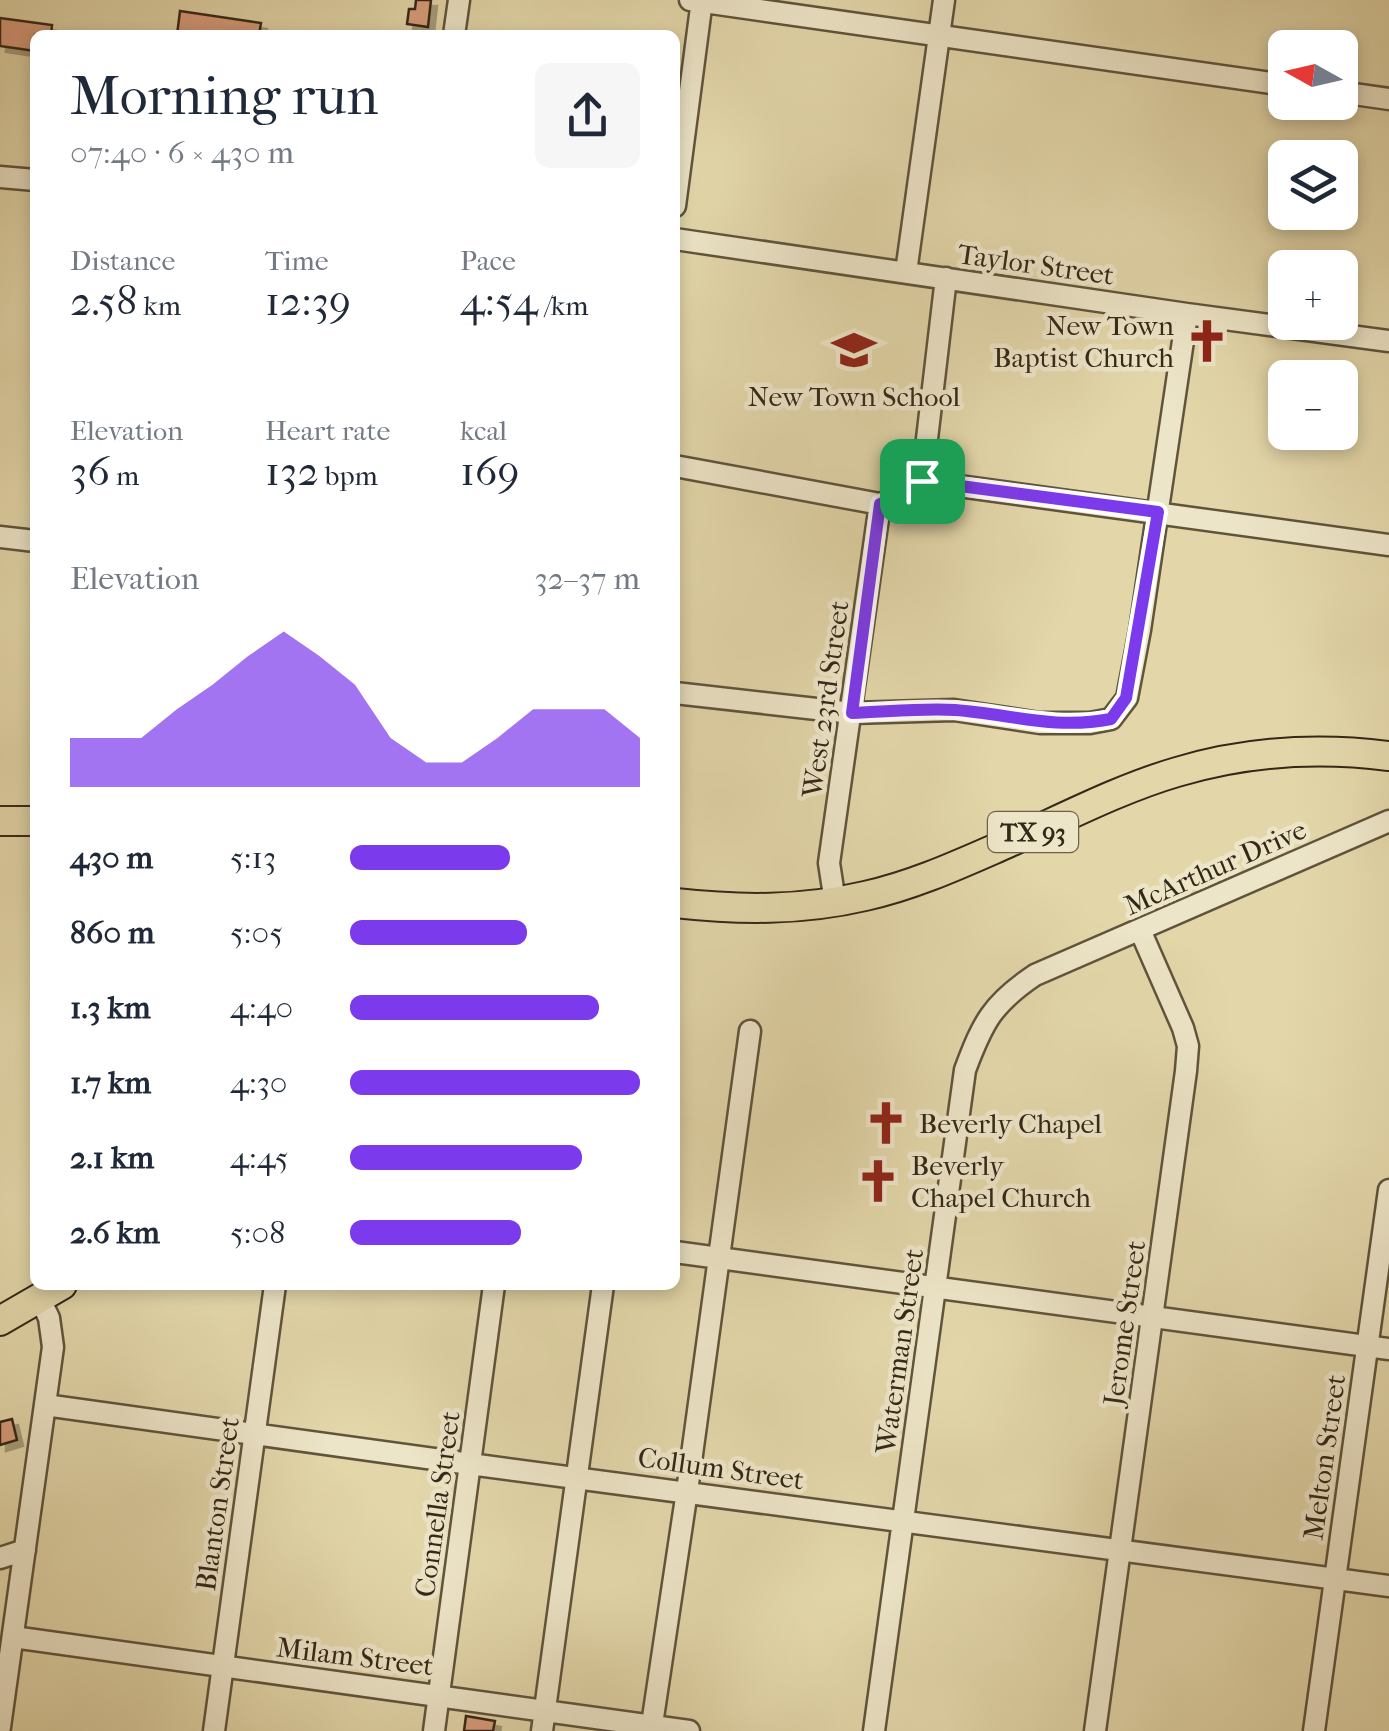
<!DOCTYPE html>
<meta charset="utf-8">
<style>
:root{--surface:#fff;--page:#f6f6f7;--text:#1f2937;--muted:#747a83;--accent:#7c3aed}
body{margin:0;font-family:"IM FELL French Canon",serif;background:var(--page);color:var(--text);height:100vh;display:flex;flex-direction:column;font-size:38px;white-space:nowrap}
*{box-sizing:border-box;margin:0}
p{font-size:32px;color:var(--muted)}
.icon{flex:none;width:55px;height:55px;fill:none;stroke:currentColor;stroke-width:2;stroke-linecap:round;stroke-linejoin:round}
.map{position:relative;flex:1;overflow:hidden}
.side{position:absolute;left:30px;top:30px;width:650px;height:1260px;display:flex;flex-direction:column;background:var(--surface);border-radius:15px;box-shadow:0 5px 15px #0003}
.side>*{flex:none}
.needle{width:65px;rotate:278deg}
.buttons{position:absolute;left:1268px;top:30px;display:grid;gap:20px}
.buttons a{display:grid;place-items:center;width:90px;height:90px;border-radius:15px;background:var(--surface);box-shadow:0 5px 15px #0003;font-size:50px}
.pin{position:absolute;display:grid;place-items:center;width:85px;height:85px;color:#fff;margin:-42px;border-radius:20px;box-shadow:0 5px 15px #0006}
.round{display:grid;place-items:center;flex:none;width:105px;height:105px;border-radius:15px;background:var(--page)}
.overview{display:flex;align-items:center;justify-content:space-between;height:170px;padding:0 40px}
h1{font-size:55px;font-weight:600;line-height:75px}
.stats{display:grid;grid-template-columns:repeat(3,1fr);gap:15px;height:170px;padding:10px 40px}
.stats div{display:grid;align-content:center}
.stats b{font-size:42px;font-weight:600}
.stats small{font-size:28px;font-weight:400}
.stats p{font-size:28px}
.chart{height:280px;padding:20px 40px}
.chart p{display:flex;justify-content:space-between}
.chart svg{width:100%;height:180px;margin-top:10px;fill:var(--accent);opacity:.7}
ul{padding:0 40px;list-style:none;font-size:32px}
li{display:grid;grid-template-columns:160px 120px 1fr;align-items:center;height:75px}
li i{height:25px;border-radius:12px;background:var(--accent)}
.map>svg:first-child{display:block}
.building{fill:#d89d7d;stroke:#342818;stroke-width:2.5;filter:url(#shadow)}
.lines{fill:none;stroke-linecap:round;stroke-linejoin:round}
.minor-casing{stroke:#60543c;stroke-width:25}
.major-casing{stroke:#342818;stroke-width:32}
.minor{stroke:#ede5c8;stroke-width:20}
.major{stroke:#e3d7aa;stroke-width:28}
.route-casing{stroke:#fff;stroke-width:20}
.route{stroke:#7c3aed;stroke-width:12}
.labels{text-anchor:middle;stroke-width:9;stroke-linejoin:round;paint-order:stroke}
.shield{fill:#ede5c8;stroke:#6c614d;stroke-width:2.5}
.shield-label{font-size:25px;font-weight:bold;fill:#342818}
.street-label{font-size:28px;fill:#342818;stroke:#ede5c8}
.poi-label{font-size:28px;fill:#342818;stroke:#ede5c8;text-anchor:start}
</style>
<div class="map">
<svg width="1389" height="1731" viewBox="0 0 1389 1731">
<defs>
<filter id="shadow"><feDropShadow dx="6" dy="6" stdDeviation="0" flood-color="#0004"/></filter>
</defs>
<rect width="100%" height="100%" fill="#e3d7aa"/>
<filter id="stains"><feTurbulence type="fractalNoise" baseFrequency=".002" numOctaves="4"/><feColorMatrix values="0 0 0 0 .2 0 0 0 0 .09 0 0 0 0 .02 0 0 0 .5 -.17"/></filter>
<radialGradient id="worn" r=".72"><stop offset=".6" stop-color="#630" stop-opacity="0"/><stop offset="1" stop-color="#630" stop-opacity=".3"/></radialGradient>
<path class="building" d="M416 0H431L428 27 407 24 409 9H415Z
M180 11 261 23 259 35H177Z
M0 18 52 25 51 35H35V51L0 46Z
M12 1419 17 1440 0 1445V1422Z
M466 1716 495 1721 493 1731H464Z"/>
<g class="lines">
<g class="minor-casing">
<path id="minor" d="M690 0 1285 85
M454 35 459 0
M1340 92 1389 99
M0 177 35 180
M675 206 702 0
M675 239 1187 314 1389 341
M906 272 944 0
M675 466 880 504 896 498 922 481 1389 545
M922 481 946 278
M0 537 35 541
M675 693 852 713 954 710 1040 723H1090L1111 719 1127 698 1140 630 1187 314
M835 902 829 863 880 504
M675 1252 1389 1349
M45 1405 470 1464 1389 1586
M0 1558 25 1550
M13 1637 689 1731
M0 1727 53 1347 49 1318 40 1299
M214 1731 275 1285
M434 1731 494 1285
M542 1731 603 1285
M651 1731 687 1491 750 1031
M874 1731 965 1070C983 1022 992 1004 1035 975L1389 821
M1095 1731 1186 1071 1188 1046 1183 1028 1140 930
M1314 1731 1389 1190"/>
</g>
<g class="major-casing">
<path id="major" d="M0 821H35
M675 903C739 910 801 911 865 896 915 885 962 863 1008 843 1064 818 1119 789 1177 772 1247 751 1317 747 1389 756
M0 1321 62 1285"/>
</g>
<use href="#minor" class="minor"/>
<use href="#major" class="major"/>
</g>
<g class="lines">
<g class="route-casing">
<path id="route" d="M922 481 1158 512 1126 698 1111 719C1054 730 1010 714 955 710 921 708 886 712 852 713L880 504 896 498Z"/>
</g>
<use href="#route" class="route"/>
</g>
<defs>
<g id="church-bare" transform="scale(3.45)"><path d="M-1.2-6h2.4v3.5h3.3v2.4h-3.3V6h-2.4V-.1h-3.3v-2.4h3.3Z" fill="#8f2418" stroke="#ede5c8" stroke-width="2.5" paint-order="stroke"/></g>
<g id="school-bare" transform="scale(3.45)"><path d="M0-5L7-2L0 1L-7-2ZM-4 1L0 2.5L4 1V4Q0 6-4 4Z" fill="#8f2418" stroke="#ede5c8" stroke-width="2.5" paint-order="stroke"/></g>
</defs>
<g fill-rule="evenodd">
<use href="#church-bare" x="1207" y="341"/>
<use href="#school-bare" x="854" y="350"/>
<use href="#church-bare" x="886" y="1123"/>
<use href="#church-bare" x="878" y="1181"/>
</g>
<g class="labels">
<rect class="shield" x="988" y="812" width="90" height="40" rx="8"/>
<g class="shield-label">
<text x="1033" y="841">TX 93</text>
</g>
<g class="street-label">
<text transform="translate(1036 264) rotate(8)" y="10">Taylor Street</text>
<text transform="translate(825 699) rotate(-82)" y="10">West 23rd Street</text>
<text transform="translate(1215 867) rotate(-24)" y="10">McArthur Drive</text>
<text transform="translate(1124 1323) rotate(-82)" y="10">Jerome Street</text>
<text transform="translate(899 1351) rotate(-82)" y="10">Waterman Street</text>
<text transform="translate(1324 1457) rotate(-82)" y="10">Melton Street</text>
<text transform="translate(721 1468) rotate(8)" y="10">Collum Street</text>
<text transform="translate(217 1504) rotate(-82)" y="10">Blanton Street</text>
<text transform="translate(437 1504) rotate(-82)" y="10">Connella Street</text>
<text transform="translate(355 1656) rotate(7)" y="10">Milam Street</text>
</g>
<g class="poi-label">
<text x="1174" y="335" text-anchor="end">New Town<tspan x="1174" dy="32">Baptist Church</tspan></text>
<text x="854" y="406" text-anchor="middle">New Town School</text>
<text x="919" y="1133">Beverly Chapel</text>
<text x="911" y="1175">Beverly<tspan x="911" dy="32">Chapel Church</tspan></text>
</g>
</g>
<rect width="100%" height="100%" filter="url(#stains)"/>
<rect width="100%" height="100%" fill="url(#worn)"/>
</svg>
<div class="buttons">
<a><svg class="needle" viewBox="-14 -14 28 28"><path d="M0-13l5 13h-10z" fill="#e53935"/><path d="M0 13l5-13h-10z" fill="#747a83"/></svg></a>
<a><svg class="icon" aria-label="layers" viewBox="0 0 24 24"><path d="M12 4l9 5-9 5-9-5zM3 14l9 5 9-5"/></svg></a>
<a>+</a>
<a>−</a>
</div>
<div class="pin" style="left:922px;top:481px;background:#1e9e55"><svg class="icon" aria-label="arrive" viewBox="0 0 24 24"><path d="M6 21V4h12l-3 4 3 4H6"/></svg></div>
<section class="side">
<div class="overview"><div><h1>Morning run</h1><p>07:40 · 6 × 430 m</p></div><a class="round"><svg class="icon" aria-label="share" viewBox="0 0 24 24"><path d="M12 15V3M7 8l5-5 5 5M5 13v7h14v-7"/></svg></a></div>
<div class="stats">
<div><p>Distance</p><b>2.58<small> km</small></b></div>
<div><p>Time</p><b>12:39</b></div>
<div><p>Pace</p><b>4:54<small> /km</small></b></div>
</div>
<div class="stats">
<div><p>Elevation</p><b>36<small> m</small></b></div>
<div><p>Heart rate</p><b>132<small> bpm</small></b></div>
<div><p>kcal</p><b>169</b></div>
</div>
<div class="chart"><p><span>Elevation</span>32–37 m</p>
<svg viewBox="0 0 160 44" preserveAspectRatio="none"><path d="M0 44V32L10 32L20 32L30 25L40 19L50 12L60 6L70 12L80 19L90 32L100 38L110 38L120 32L130 25L140 25L150 25L160 32V44z"/></svg>
</div>
<ul>
<li><b>430 m</b>5:13<i style="width:55%"></i></li>
<li><b>860 m</b>5:05<i style="width:61%"></i></li>
<li><b>1.3 km</b>4:40<i style="width:86%"></i></li>
<li><b>1.7 km</b>4:30<i style="width:100%"></i></li>
<li><b>2.1 km</b>4:45<i style="width:80%"></i></li>
<li><b>2.6 km</b>5:08<i style="width:59%"></i></li>
</ul>
</section>
</div>
